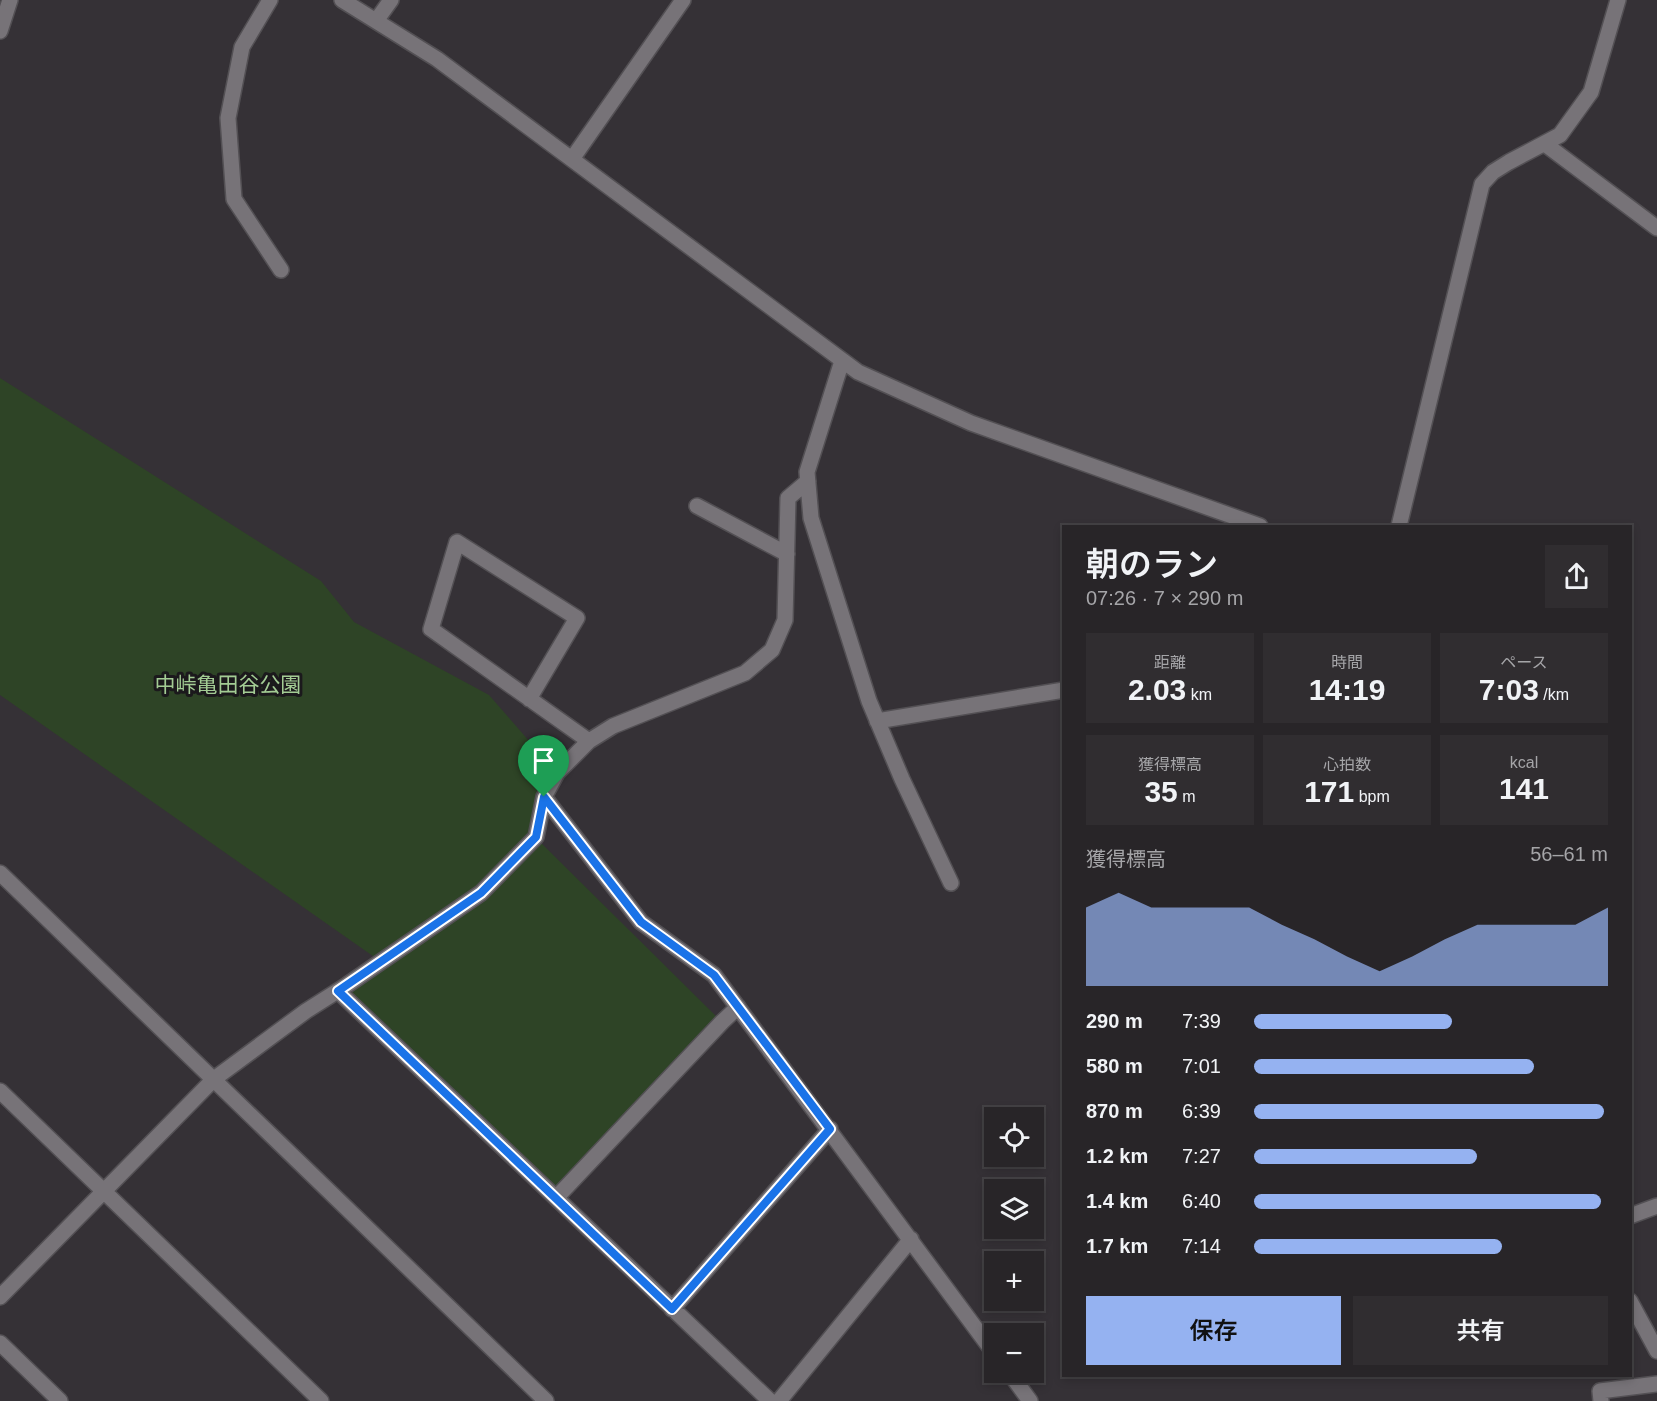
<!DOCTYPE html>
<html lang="ja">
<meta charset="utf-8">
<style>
:root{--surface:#282528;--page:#302d30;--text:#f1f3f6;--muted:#a5a5a8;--line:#444245;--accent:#95b2f1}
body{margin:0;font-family:Helvetica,"Noto Sans JP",sans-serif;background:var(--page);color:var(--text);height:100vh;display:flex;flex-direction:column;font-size:22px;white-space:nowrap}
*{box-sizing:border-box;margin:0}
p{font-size:20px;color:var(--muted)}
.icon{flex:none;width:33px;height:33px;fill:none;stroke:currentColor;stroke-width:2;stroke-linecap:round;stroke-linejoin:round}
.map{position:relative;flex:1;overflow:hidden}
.details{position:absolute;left:1062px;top:525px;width:570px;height:852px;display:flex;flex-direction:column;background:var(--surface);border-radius:0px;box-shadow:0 3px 9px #0003,0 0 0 2px var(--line)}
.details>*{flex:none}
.buttons{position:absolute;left:984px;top:1107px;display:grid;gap:12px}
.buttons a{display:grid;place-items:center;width:60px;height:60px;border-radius:0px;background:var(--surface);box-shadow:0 3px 9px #0003,0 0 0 2px var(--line);font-size:30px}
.pin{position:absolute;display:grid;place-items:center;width:51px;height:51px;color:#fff;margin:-62px -26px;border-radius:50% 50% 50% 0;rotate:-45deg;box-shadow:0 0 6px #0007}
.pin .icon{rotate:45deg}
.round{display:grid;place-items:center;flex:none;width:63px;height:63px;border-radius:0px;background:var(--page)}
.headline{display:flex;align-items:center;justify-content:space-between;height:102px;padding:0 24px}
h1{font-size:33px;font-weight:600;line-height:45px}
.stats{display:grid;grid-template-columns:repeat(3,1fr);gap:9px;height:102px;padding:6px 24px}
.stats div{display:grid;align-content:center;border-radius:0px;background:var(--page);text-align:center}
.stats b{font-size:30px;font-weight:600}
.stats small{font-size:16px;font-weight:400}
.stats p{font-size:16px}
.chart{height:168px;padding:12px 24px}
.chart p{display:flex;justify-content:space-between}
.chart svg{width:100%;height:108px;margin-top:6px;fill:var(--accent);opacity:.7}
.primary-button{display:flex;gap:12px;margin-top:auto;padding:12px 24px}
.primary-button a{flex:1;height:69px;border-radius:0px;background:var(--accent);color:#111;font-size:24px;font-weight:600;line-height:69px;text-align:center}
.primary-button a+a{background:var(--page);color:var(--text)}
ul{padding:0 24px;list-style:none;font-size:20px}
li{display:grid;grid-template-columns:96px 72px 1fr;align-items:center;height:45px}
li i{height:15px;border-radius:8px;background:var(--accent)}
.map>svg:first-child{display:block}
.green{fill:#2e4426}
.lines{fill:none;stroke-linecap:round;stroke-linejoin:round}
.minor-casing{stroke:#535054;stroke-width:18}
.tertiary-casing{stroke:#535054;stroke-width:18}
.minor{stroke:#777378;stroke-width:15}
.tertiary{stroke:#777378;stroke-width:15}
.route-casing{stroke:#fff;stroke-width:12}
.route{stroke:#1a73e8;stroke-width:8}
.labels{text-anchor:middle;stroke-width:6;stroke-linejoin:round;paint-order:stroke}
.park-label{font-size:21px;fill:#a3cc94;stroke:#1b191c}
</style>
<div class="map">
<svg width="1657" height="1401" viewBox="0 0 1657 1401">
<rect width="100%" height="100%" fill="#353136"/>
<path class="green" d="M0 378 321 581 354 622 489 695 557 773 536 838 722 1022 556 1198 338 991 380 961 0 695Z"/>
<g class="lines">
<g class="minor-casing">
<path id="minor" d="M270 0 242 47 228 118 234 199 281 270
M342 0 437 59 858 372 971 423 1260 526
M376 21 391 0
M0 31 10 0
M1545 144 1657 228
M572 159 683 0
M842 361 807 472 811 518 869 701 902 779 951 883
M697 506 787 554
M1399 526 1482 184 1493 172 1509 162 1560 135 1591 92 1618 0
M529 699 577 618 457 542 431 629 589 741
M877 721 1064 690
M544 797 641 922 714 975 994 1353
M0 873 546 1401
M338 991 770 1401
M0 1091 321 1401
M556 1198 722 1022 738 1007
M1630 1216 1657 1206
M0 1297 214 1079 306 1011 347 985 481 893 536 837 544 797 557 773 589 741 613 726 745 673 772 650 785 620 788 498 808 481
M1630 1301 1657 1351
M672 1309 830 1129
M1009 1372 1030 1401
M779 1401 911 1239
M1601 1401 1600 1391 1657 1384"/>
</g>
<g class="tertiary-casing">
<path id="tertiary" d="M0 1343 60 1401"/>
</g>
<use href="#minor" class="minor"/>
<use href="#tertiary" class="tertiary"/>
</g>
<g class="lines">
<g class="route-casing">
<path id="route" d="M544 797 641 922 714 975 830 1129 672 1309 338 991 481 893 536 837Z"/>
</g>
<use href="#route" class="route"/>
</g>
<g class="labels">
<g class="park-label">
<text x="228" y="692">中峠亀田谷公園</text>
</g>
</g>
</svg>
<div class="buttons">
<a><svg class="icon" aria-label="locate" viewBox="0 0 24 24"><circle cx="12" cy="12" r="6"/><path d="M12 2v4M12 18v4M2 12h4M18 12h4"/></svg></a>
<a><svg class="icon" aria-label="layers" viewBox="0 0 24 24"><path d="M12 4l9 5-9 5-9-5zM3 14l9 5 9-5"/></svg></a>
<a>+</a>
<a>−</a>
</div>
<div class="pin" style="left:544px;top:797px;background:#1e9e55"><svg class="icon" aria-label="arrive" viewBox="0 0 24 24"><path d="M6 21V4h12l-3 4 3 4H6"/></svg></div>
<section class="details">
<div class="headline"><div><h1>朝のラン</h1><p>07:26 · 7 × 290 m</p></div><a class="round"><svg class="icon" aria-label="share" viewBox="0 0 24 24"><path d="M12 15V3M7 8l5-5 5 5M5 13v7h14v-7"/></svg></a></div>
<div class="stats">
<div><p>距離</p><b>2.03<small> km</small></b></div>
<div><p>時間</p><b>14:19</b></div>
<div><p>ペース</p><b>7:03<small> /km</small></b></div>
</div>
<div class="stats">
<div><p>獲得標高</p><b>35<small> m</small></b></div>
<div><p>心拍数</p><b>171<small> bpm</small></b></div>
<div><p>kcal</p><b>141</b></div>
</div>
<div class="chart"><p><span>獲得標高</span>56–61 m</p>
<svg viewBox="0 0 160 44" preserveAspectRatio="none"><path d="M0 44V12L10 6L20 12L30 12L40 12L50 12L60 19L70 25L80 32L90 38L100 32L110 25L120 19L130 19L140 19L150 19L160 12V44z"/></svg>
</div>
<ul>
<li><b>290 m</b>7:39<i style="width:56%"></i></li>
<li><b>580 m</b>7:01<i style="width:79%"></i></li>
<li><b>870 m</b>6:39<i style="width:99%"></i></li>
<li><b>1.2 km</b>7:27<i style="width:63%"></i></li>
<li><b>1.4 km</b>6:40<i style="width:98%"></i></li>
<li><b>1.7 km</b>7:14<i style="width:70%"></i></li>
</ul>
<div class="primary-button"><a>保存</a><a>共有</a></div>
</section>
</div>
